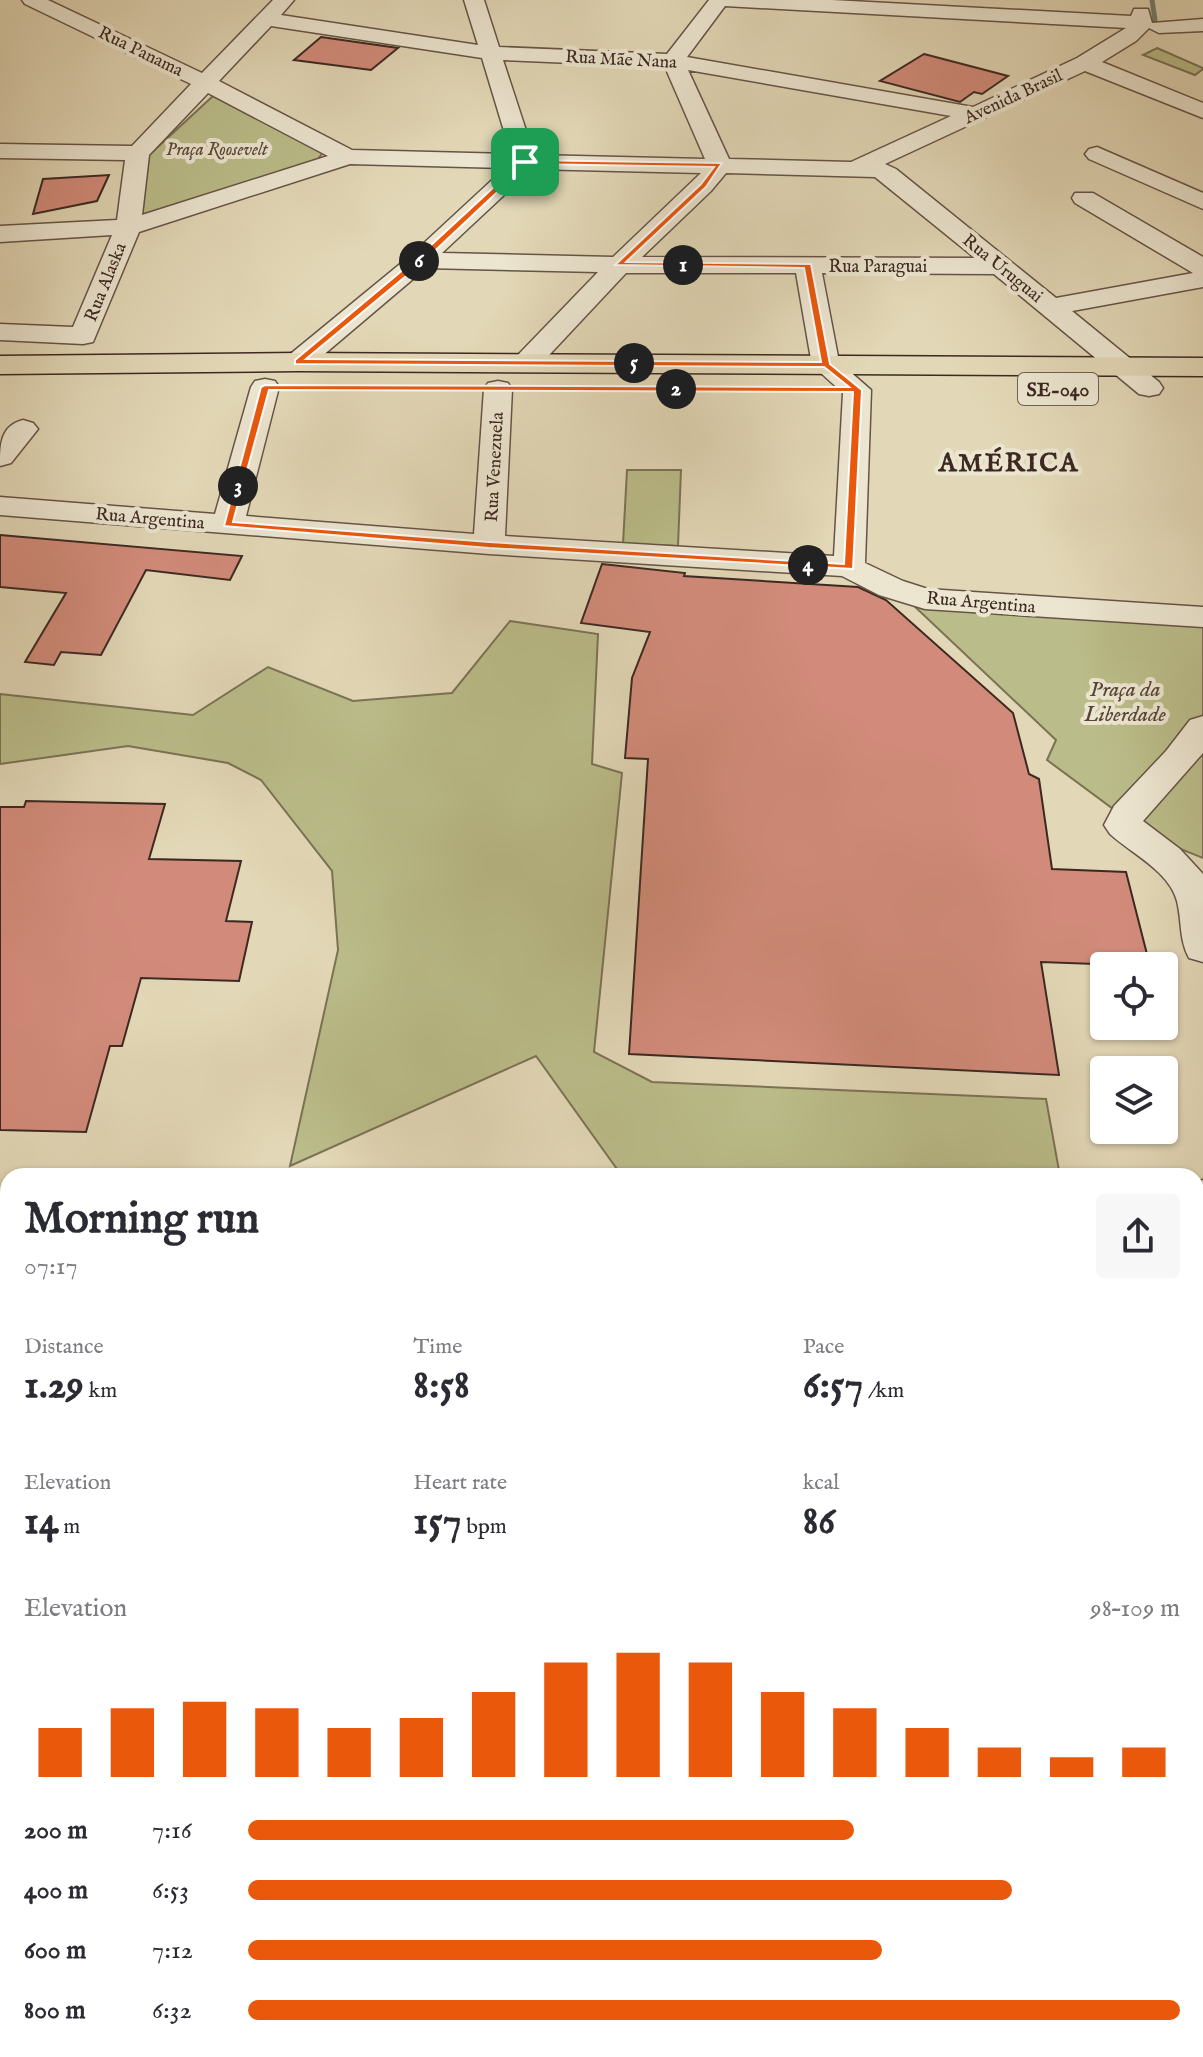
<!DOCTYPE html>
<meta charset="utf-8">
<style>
:root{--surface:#fff;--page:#f7f7f7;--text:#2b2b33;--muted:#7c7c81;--accent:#ea580c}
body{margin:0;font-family:"IM FELL English",serif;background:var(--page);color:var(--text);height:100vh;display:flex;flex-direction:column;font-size:30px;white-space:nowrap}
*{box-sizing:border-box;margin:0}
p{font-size:26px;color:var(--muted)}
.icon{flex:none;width:44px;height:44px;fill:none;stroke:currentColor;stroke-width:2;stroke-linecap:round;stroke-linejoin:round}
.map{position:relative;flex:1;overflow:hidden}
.side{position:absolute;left:0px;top:1168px;width:1204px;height:890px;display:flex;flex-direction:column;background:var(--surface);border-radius:24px 24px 0 0;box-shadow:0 2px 6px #0004}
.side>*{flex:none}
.buttons{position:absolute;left:1090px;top:952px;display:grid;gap:16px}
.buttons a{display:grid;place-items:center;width:88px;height:88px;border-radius:8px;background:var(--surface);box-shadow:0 2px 6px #0004;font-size:40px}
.pin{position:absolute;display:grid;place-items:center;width:68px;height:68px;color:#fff;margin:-34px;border-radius:16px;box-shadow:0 4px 12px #0006}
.km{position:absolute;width:40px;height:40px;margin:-20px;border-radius:50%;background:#222;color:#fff;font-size:22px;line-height:40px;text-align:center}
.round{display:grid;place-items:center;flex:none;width:84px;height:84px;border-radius:8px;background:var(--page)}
.head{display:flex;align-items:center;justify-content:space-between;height:136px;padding:0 24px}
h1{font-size:44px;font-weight:700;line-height:60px}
.stats{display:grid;grid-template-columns:repeat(3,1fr);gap:12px;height:136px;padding:8px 24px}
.stats div{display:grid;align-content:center}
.stats b{font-size:40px;font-weight:700}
.stats small{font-size:22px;font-weight:400}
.stats p{font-size:22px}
.chart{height:224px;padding:16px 24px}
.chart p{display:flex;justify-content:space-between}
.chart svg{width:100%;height:144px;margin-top:8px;stroke:var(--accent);stroke-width:6}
ul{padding:0 24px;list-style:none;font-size:26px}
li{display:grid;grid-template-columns:128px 96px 1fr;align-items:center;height:60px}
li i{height:20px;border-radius:10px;background:var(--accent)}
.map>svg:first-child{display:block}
.green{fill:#babc89;stroke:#7b7256;stroke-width:2}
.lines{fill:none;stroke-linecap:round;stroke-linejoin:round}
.stream{stroke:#718074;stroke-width:5}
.building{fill:#d28b7a;stroke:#3c2922;stroke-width:2}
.minor-casing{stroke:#665447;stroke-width:3}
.major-casing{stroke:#3c2922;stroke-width:3}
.minor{fill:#ece5d0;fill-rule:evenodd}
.major{fill:#e2d7b6;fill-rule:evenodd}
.route{fill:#ea580c;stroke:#fff;stroke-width:2;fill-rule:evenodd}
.labels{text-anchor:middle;stroke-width:8;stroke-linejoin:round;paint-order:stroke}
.far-street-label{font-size:18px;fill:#3c2922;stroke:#ece5d0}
.far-park-label{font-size:18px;font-style:italic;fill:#554637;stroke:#ece5d0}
.shield{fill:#ece5d0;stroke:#716156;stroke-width:2}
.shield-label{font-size:20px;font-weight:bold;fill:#3c2922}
.park-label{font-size:22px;font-style:italic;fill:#554637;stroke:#ece5d0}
.far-district-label{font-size:26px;font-weight:bold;letter-spacing:2px;fill:#3c2922;stroke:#ece5d0}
</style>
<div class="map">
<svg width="1203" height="2057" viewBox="0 0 1203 2057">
<rect width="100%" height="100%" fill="#e2d7b6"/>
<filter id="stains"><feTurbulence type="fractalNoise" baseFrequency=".0025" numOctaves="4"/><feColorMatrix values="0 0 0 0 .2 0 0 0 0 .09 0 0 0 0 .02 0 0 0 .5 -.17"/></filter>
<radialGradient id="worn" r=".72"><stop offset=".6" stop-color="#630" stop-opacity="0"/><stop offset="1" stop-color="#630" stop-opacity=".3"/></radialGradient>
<path class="green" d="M1157 48 1203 68V69L1195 75 1143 55Z
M213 96 324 151 315 163 142 217 149 155Z
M627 470H681L678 546 623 544Z
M912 604 1203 627V858L1151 837 1047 760 1056 740Z
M510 621 598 634 592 764 622 773 594 1052 652 1082 1046 1099 1060 1176H622L536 1056 290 1166 338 950 332 871 261 780 228 763 128 746 0 764V694L193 715 268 667 353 701 452 693Z"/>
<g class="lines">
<path class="stream" d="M1152 0 1155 20"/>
</g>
<path class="building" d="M321 37 398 48 371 70 294 60Z
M924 54 1008 76 982 94 974 92 960 102 880 81Z
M109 175 97 201 33 214 43 179Z
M0 535 242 556 230 580 146 570 101 655 61 652 54 665 25 662 66 593 0 587Z
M602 564 685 573 684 576 858 587 886 600 1013 713 1029 774 1039 779 1052 869 1126 872 1150 966 1041 962 1059 1075 629 1054 648 759 625 758 632 678 650 632 581 623Z
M26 801 165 804 149 859 241 861 226 921 252 922 239 981 141 978 122 1046H110L86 1132 0 1130V807H24Z"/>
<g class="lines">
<g class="minor-casing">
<path id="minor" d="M22 0H48L202 73 273 0H294L281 15 478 45 464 0H484L499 47 667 54 709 0H832L1131 16 1134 9H1148L1152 23 1203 19V31L1159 33 1149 28 1136 41 1102 62 1203 103V118L1085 71 885 164 896 169 1056 298 1193 273 1075 203 1072 198 1075 193H1093L1203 257V287L1072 311 1159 382 1163 388 1159 394 1149 396 1139 394 994 274 822 273 839 362 871 390 865 563 903 581 928 589 1203 607V627L925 609 879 595 842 576 489 554 0 515V497L215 514 251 387 255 381 265 379 275 381 279 387 246 516 474 534 484 389 488 383 498 381 508 383 512 389 505 536 834 556 843 393 812 365 796 273H626L537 368 527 370 517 368 513 362 517 356 598 272 426 268 308 368 298 370 288 368 284 362 288 356 411 255 505 168 350 164 139 232 93 342 83 344 0 340V324L73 327 112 235 0 242V226L117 220 125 160 0 158V144L132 146 191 84 25 4ZM725 6 1126 28 1077 58 973 107 687 57ZM271 26 482 58 511 154 352 150 219 81ZM503 60 665 67 705 159 534 155ZM688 70 951 116 851 162 729 159ZM208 93 328 156 142 215 149 155ZM532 169 701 173 613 257 442 253ZM726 173 875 177 975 258 642 257 711 191Z
M1097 147 1203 193V209L1089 159 1085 154 1089 149Z
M23 420 33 423 38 429 11 463 0 466C0 445 0 426 23 420Z
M1203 716V753L1143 821 1180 849 1203 874V962L1189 958C1179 940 1182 921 1177 901 1169 871 1132 854 1110 834L1104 825 1114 806 1166 751 1190 720Z
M1203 1180V1255L1196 1258V1182Z
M1196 1296 1203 1298V1391L1196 1389Z
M1196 1769H1203V1827H1196Z
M1038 2050H1102L1100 2057H1036Z"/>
</g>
<g class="major-casing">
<path id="major" d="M298 353 1203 358V376L298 371 0 374V356Z
M0 1856 8 1860V2050H108L111 2057H0Z"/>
</g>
<use href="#minor" class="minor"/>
<use href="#major" class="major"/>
</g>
<path class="route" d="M523 160 722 163 706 187 626 262 811 264 830 364 862 390 853 569 489 548 224 526 261 387 265 385 849 387 824 367 295 364V360L417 258ZM527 164 714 167 701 184 615 265 804 268 821 362 306 359 423 262ZM269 390 853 392 844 564 489 542 233 522Z"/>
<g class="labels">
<g class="far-street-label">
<text transform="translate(141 51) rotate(26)" y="6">Rua Panama</text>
<text transform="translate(621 59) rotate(3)" y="6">Rua Mãe Nana</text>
<text transform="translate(1013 96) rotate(-25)" y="6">Avenida Brasil</text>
<text x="878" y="272">Rua Paraguai</text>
<text transform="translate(1003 268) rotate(39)" y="6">Rua Uruguai</text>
<text transform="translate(105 282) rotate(-68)" y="6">Rua Alaska</text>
<text transform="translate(494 467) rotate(-87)" y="6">Rua Venezuela</text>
<text transform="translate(150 518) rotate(5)" y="6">Rua Argentina</text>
<text transform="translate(981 602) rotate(5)" y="6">Rua Argentina</text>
</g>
<g class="far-park-label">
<text x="217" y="155">Praça Roosevelt</text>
</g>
<rect class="shield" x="1018" y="373" width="80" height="32" rx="6"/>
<g class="shield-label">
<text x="1058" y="396">SE-040</text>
</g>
<g class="park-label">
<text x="1125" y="696">Praça da<tspan x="1125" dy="25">Liberdade</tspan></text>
</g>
<g class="far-district-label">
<text x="1009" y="471">AMÉRICA</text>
</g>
</g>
<rect width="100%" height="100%" filter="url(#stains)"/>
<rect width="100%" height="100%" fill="url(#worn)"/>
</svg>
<div class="buttons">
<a><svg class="icon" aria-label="locate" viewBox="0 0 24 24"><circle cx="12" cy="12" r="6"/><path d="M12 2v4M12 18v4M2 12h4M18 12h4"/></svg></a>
<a><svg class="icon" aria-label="layers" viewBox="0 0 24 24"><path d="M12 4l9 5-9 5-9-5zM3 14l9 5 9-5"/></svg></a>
</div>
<div class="pin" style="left:525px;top:162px;background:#1e9e55"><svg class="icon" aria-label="arrive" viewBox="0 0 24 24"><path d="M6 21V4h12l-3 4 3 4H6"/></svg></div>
<b class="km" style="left:683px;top:265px">1</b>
<b class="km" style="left:676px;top:389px">2</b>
<b class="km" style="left:238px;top:486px">3</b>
<b class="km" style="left:808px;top:565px">4</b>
<b class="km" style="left:634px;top:363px">5</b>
<b class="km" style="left:419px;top:261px">6</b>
<section class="side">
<div class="head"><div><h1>Morning run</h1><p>07:17</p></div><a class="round"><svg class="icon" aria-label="share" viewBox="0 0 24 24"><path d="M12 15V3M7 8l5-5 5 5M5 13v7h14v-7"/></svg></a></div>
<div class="stats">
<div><p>Distance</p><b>1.29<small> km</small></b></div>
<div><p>Time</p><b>8:58</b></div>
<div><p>Pace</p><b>6:57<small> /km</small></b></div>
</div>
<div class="stats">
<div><p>Elevation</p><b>14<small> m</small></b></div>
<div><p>Heart rate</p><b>157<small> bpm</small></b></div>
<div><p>kcal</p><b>86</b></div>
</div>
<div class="chart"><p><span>Elevation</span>98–109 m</p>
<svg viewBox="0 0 160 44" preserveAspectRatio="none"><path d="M5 44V29M15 44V23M25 44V21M35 44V23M45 44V29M55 44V26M65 44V18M75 44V9M85 44V6M95 44V9M105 44V18M115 44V23M125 44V29M135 44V35M145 44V38M155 44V35"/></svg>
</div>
<ul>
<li><b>200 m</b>7:16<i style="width:65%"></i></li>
<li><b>400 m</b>6:53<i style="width:82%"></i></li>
<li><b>600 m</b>7:12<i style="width:68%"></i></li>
<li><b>800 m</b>6:32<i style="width:100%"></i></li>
</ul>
</section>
</div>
